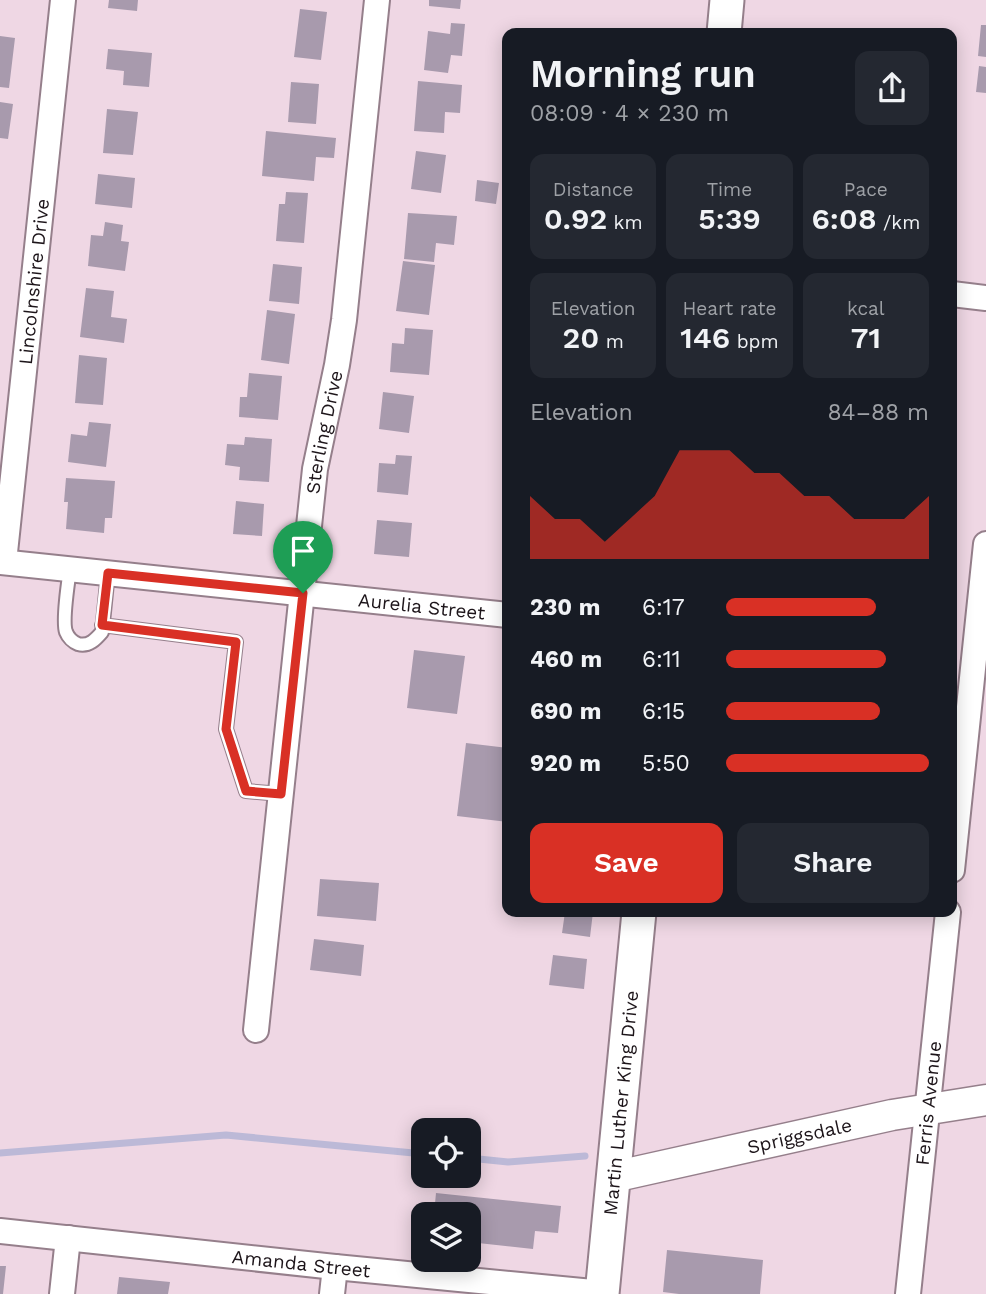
<!DOCTYPE html>
<meta charset="utf-8">
<style>
:root{--surface:#171b24;--page:#242831;--text:#f1f3f6;--muted:#9ea1a6;--accent:#d93025}
body{margin:0;font-family:"Work Sans",sans-serif;background:var(--page);color:var(--text);height:100vh;display:flex;flex-direction:column;font-size:26px;white-space:nowrap}
*{box-sizing:border-box;margin:0}
p{font-size:23px;color:var(--muted)}
.icon{flex:none;width:38px;height:38px;fill:none;stroke:currentColor;stroke-width:2;stroke-linecap:round;stroke-linejoin:round}
.map{position:relative;flex:1;overflow:hidden}
.side{position:absolute;left:502px;top:28px;width:455px;height:889px;display:flex;flex-direction:column;background:var(--surface);border-radius:14px;box-shadow:0 4px 18px #0003}
.side>*{flex:none}
.fabs{position:absolute;left:411px;top:1118px;display:grid;gap:14px}
.fabs a{display:grid;place-items:center;width:70px;height:70px;border-radius:14px;background:var(--surface);box-shadow:0 4px 18px #0003;font-size:35px}
.pin{position:absolute;display:grid;place-items:center;width:60px;height:60px;color:#fff;margin:-72px -30px;border-radius:50% 50% 50% 0;rotate:-45deg;box-shadow:0 0 7px #0007}
.pin .icon{rotate:45deg}
.round{display:grid;place-items:center;flex:none;width:74px;height:74px;border-radius:14px;background:var(--page)}
.summary{display:flex;align-items:center;justify-content:space-between;height:119px;padding:0 28px}
h1{font-size:38px;font-weight:600;line-height:52px}
.figures{display:grid;grid-template-columns:repeat(3,1fr);gap:10px;height:119px;padding:7px 28px}
.figures div{display:grid;align-content:center;border-radius:14px;background:var(--page);text-align:center}
.figures b{font-size:30px;font-weight:600}
.figures small{font-size:19px;font-weight:400}
.figures p{font-size:19px}
.chart{height:196px;padding:14px 28px}
.chart p{display:flex;justify-content:space-between}
.chart svg{width:100%;height:126px;margin-top:7px;fill:var(--accent);opacity:.7}
.button{display:flex;gap:14px;margin-top:auto;padding:14px 28px}
.button a{flex:1;height:80px;border-radius:14px;background:var(--accent);color:#fff;font-size:28px;font-weight:600;line-height:80px;text-align:center}
.button a+a{background:var(--page);color:var(--text)}
ul{padding:0 28px;list-style:none;font-size:23px}
li{display:grid;grid-template-columns:112px 84px 1fr;align-items:center;height:52px}
li i{height:18px;border-radius:9px;background:var(--accent)}
.map>svg:first-child{display:block}
.lines{fill:none;stroke-linecap:round;stroke-linejoin:round}
.stream{stroke:#bcb9d7;stroke-width:7}
.building{fill:#a89aad}
.service-casing{stroke:#957f8b;stroke-width:16}
.minor-casing{stroke:#957f8b;stroke-width:28}
.tertiary-casing{stroke:#957f8b;stroke-width:33}
.secondary-casing{stroke:#957f8b;stroke-width:37}
.service{stroke:#fff;stroke-width:12}
.minor{stroke:#fff;stroke-width:24}
.tertiary{stroke:#fff;stroke-width:30}
.secondary{stroke:#fff;stroke-width:33}
.route-casing{stroke:#fff;stroke-width:14}
.route{stroke:#d93025;stroke-width:9}
.labels{text-anchor:middle;stroke-width:5;stroke-linejoin:round;paint-order:stroke}
.street-label{font-size:19px;fill:#1d151a;stroke:#efd7e4}
</style>
<div class="map">
<svg width="986" height="1294" viewBox="0 0 986 1294">
<rect width="100%" height="100%" fill="#efd7e4"/>
<g class="lines">
<path class="stream" d="M0 1153 226 1135 424 1154
M469 1158 508 1162 585 1156"/>
</g>
<path class="building" d="M109 0H138L137 11 108 8Z
M429 0H461L460 9 429 6Z
M300 9 327 12 321 60 294 57Z
M451 23 465 24 462 56 451 55 448 73 424 70 428 31 450 34Z
M981 25H986V57L978 56Z
M0 36 15 38 9 88 0 87Z
M108 49 152 53 149 87 123 85 124 71 106 69Z
M979 66 986 67V93L976 92Z
M418 81 462 85 460 113 445 112 444 133 414 131Z
M291 82 319 84 316 124 288 122Z
M0 102 13 104 8 139 0 138Z
M107 109 138 112 133 155 103 153Z
M266 131 336 138 334 158 316 157 314 181 262 176Z
M416 151 446 155 441 193 411 189Z
M98 174 135 178 132 208 95 204Z
M477 180 499 183 496 204 475 201Z
M286 192 308 193 304 243 276 241 279 204H285Z
M408 213 457 216 454 245 436 243 434 262 404 259Z
M105 222 123 225 121 241 129 242 125 271 88 266 91 235 103 236Z
M403 261 435 265 429 315 396 311Z
M273 264 302 267 299 304 269 301Z
M86 288 114 291 111 317 127 319 124 343 80 337Z
M267 310 295 314 289 364 261 360Z
M405 328 433 330 429 375 390 372 392 343 404 344Z
M79 355 107 358 103 405 75 403Z
M249 373 282 376 278 420 239 417 240 397H247Z
M383 392 414 396 409 433 379 429Z
M89 422 111 424 106 467 68 462 71 434 87 436Z
M245 437 272 439 269 482 239 480 240 467 225 465 227 444 244 445Z
M396 455 412 456 408 495 377 492 379 463 395 464Z
M66 478 115 481 112 518H105L104 533 66 529 68 502H64Z
M236 501 264 504 262 536 233 534Z
M377 520 412 523 409 557 374 554Z
M414 650 465 656 457 714 407 708Z
M466 743 508 748V822L457 816Z
M320 879 379 883 376 921 317 916Z
M565 912H593L590 937 562 933Z
M314 939 364 945 361 976 310 970Z
M553 955 587 959 584 989 549 985Z
M436 1193 561 1206 558 1233 535 1231 533 1249 469 1242V1214H434Z
M667 1250 763 1260 760 1294H679L663 1292Z
M0 1266H6L3 1294H0Z
M119 1277 170 1282 168 1294H117Z"/>
<g class="lines">
<g class="service-casing">
<path id="service" d="M70 569C68 583 62 621 66 632 68 637 73 642 78 644 89 647 96 639 102 632L108 573
M102 625 236 642 226 729 246 791 281 794"/>
</g>
<g class="minor-casing">
<g id="minor">
<path d="M952 294 986 298"/>
<path id="s1" d="M0 562 508 615"/>
<path id="s2" d="M4 562 63 0"/>
<path d="M952 870 986 544"/>
<path id="s3" d="M256 1030 315 469 337 365 344 320 377 0"/>
<path id="s4" d="M0 1231 335 1267 603 1293"/>
<path d="M62 1294 68 1238"/>
<path d="M332 1294 335 1267"/>
<path id="s5" d="M908 1294 948 912"/>
</g>
</g>
<g class="tertiary-casing">
<g id="tertiary">
<path id="s6" d="M613 1177 892 1115 986 1100"/>
</g>
</g>
<g class="secondary-casing">
<g id="secondary">
<path d="M724 33 727 0"/>
<path id="s7" d="M602 1294 639 912"/>
</g>
</g>
<use href="#service" class="service"/>
<use href="#minor" class="minor"/>
<use href="#tertiary" class="tertiary"/>
<use href="#secondary" class="secondary"/>
</g>
<g class="lines">
<g class="route-casing">
<path id="route" d="M108 573 303 593 281 794 246 791 226 729 236 642 102 625Z"/>
</g>
<use href="#route" class="route"/>
</g>
<g class="labels">
<g class="street-label">
<text dy="7" stroke="none"><textPath href="#s2" startOffset="282">Lincolnshire Drive</textPath></text>
<text dy="7" stroke="none"><textPath href="#s3" startOffset="602">Sterling Drive</textPath></text>
<text dy="7" stroke="none"><textPath href="#s1" startOffset="424">Aurelia Street</textPath></text>
<text dy="7" stroke="none"><textPath href="#s7" startOffset="192">Martin Luther King Drive</textPath></text>
<text dy="7" stroke="none"><textPath href="#s5" startOffset="192">Ferris Avenue</textPath></text>
<text dy="7" stroke="none"><textPath href="#s6" startOffset="191">Spriggsdale</textPath></text>
<text dy="7" stroke="none"><textPath href="#s4" startOffset="303">Amanda Street</textPath></text>
</g>
</g>
</svg>
<div class="fabs">
<a><svg class="icon" aria-label="locate" viewBox="0 0 24 24"><circle cx="12" cy="12" r="6"/><path d="M12 2v4M12 18v4M2 12h4M18 12h4"/></svg></a>
<a><svg class="icon" aria-label="layers" viewBox="0 0 24 24"><path d="M12 4l9 5-9 5-9-5zM3 14l9 5 9-5"/></svg></a>
</div>
<div class="pin" style="left:303px;top:593px;background:#1e9e55"><svg class="icon" aria-label="arrive" viewBox="0 0 24 24"><path d="M6 21V4h12l-3 4 3 4H6"/></svg></div>
<section class="side">
<div class="summary"><div><h1>Morning run</h1><p>08:09 · 4 × 230 m</p></div><a class="round"><svg class="icon" aria-label="share" viewBox="0 0 24 24"><path d="M12 15V3M7 8l5-5 5 5M5 13v7h14v-7"/></svg></a></div>
<div class="figures">
<div><p>Distance</p><b>0.92<small> km</small></b></div>
<div><p>Time</p><b>5:39</b></div>
<div><p>Pace</p><b>6:08<small> /km</small></b></div>
</div>
<div class="figures">
<div><p>Elevation</p><b>20<small> m</small></b></div>
<div><p>Heart rate</p><b>146<small> bpm</small></b></div>
<div><p>kcal</p><b>71</b></div>
</div>
<div class="chart"><p><span>Elevation</span>84–88 m</p>
<svg viewBox="0 0 160 44" preserveAspectRatio="none"><path d="M0 44V22L10 30L20 30L30 38L40 30L50 22L60 6L70 6L80 6L90 14L100 14L110 22L120 22L130 30L140 30L150 30L160 22V44z"/></svg>
</div>
<ul>
<li><b>230 m</b>6:17<i style="width:74%"></i></li>
<li><b>460 m</b>6:11<i style="width:79%"></i></li>
<li><b>690 m</b>6:15<i style="width:76%"></i></li>
<li><b>920 m</b>5:50<i style="width:100%"></i></li>
</ul>
<div class="button"><a>Save</a><a>Share</a></div>
</section>
</div>
